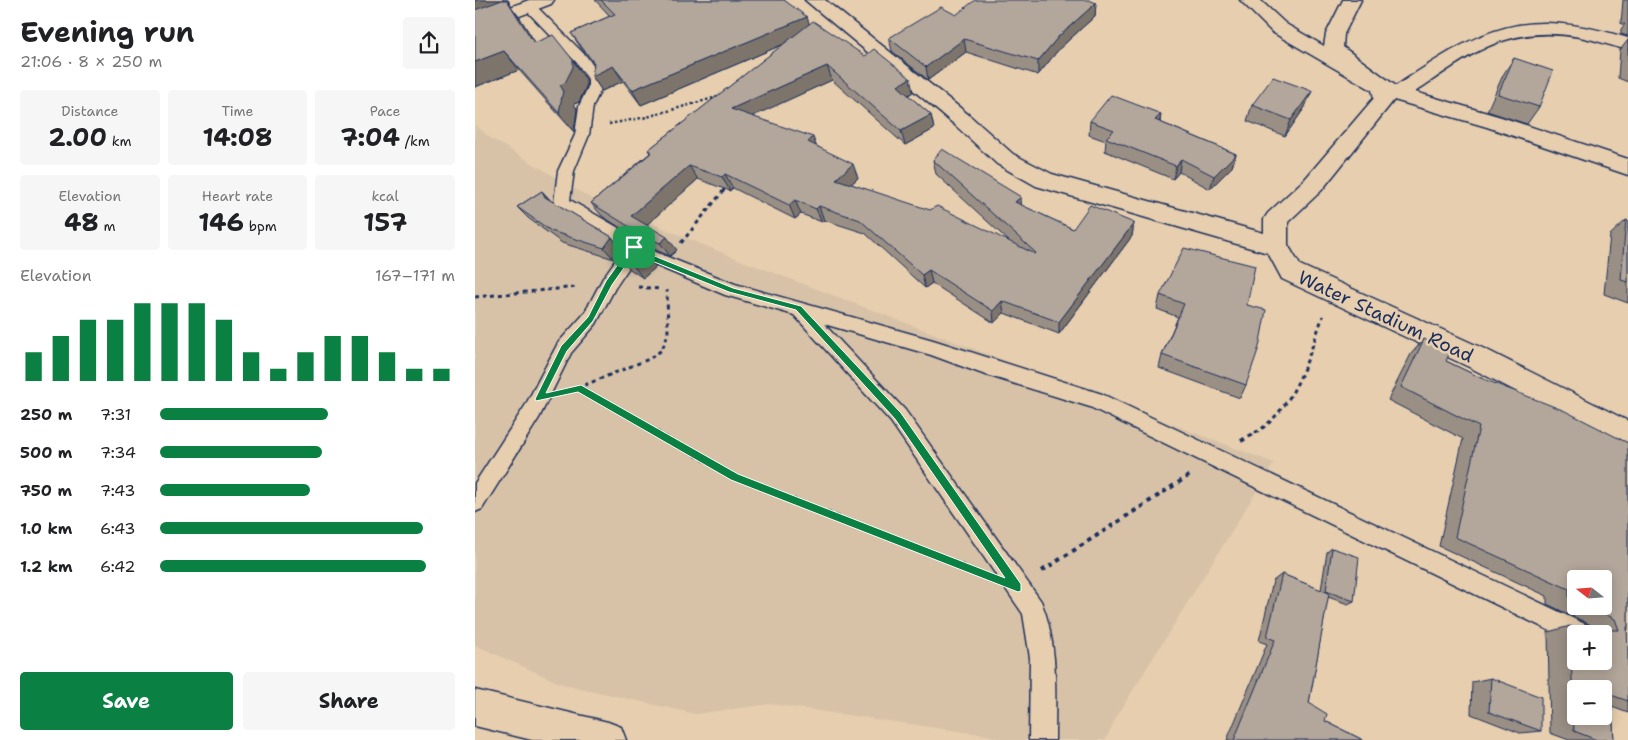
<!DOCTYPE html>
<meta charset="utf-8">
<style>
:root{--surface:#fff;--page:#f6f6f6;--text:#202124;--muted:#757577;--accent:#0b8043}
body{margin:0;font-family:"Shantell Sans",sans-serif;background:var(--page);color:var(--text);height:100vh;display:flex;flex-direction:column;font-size:19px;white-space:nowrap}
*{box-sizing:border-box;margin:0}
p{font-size:16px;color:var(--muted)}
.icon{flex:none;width:28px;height:28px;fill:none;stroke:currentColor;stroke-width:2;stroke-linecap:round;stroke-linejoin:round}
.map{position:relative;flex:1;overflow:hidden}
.panel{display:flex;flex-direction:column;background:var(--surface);width:475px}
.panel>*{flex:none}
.needle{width:32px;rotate:287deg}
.buttons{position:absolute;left:1092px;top:570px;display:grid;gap:10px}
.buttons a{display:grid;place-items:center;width:45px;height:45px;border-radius:5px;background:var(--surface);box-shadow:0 2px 12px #0003;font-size:25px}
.pin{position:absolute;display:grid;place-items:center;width:42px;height:42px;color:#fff;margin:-21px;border-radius:10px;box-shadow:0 2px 8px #0006}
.round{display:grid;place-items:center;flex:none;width:52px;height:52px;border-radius:5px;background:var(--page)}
.headline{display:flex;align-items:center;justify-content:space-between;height:85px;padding:0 20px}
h1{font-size:28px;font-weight:700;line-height:38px}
.metrics{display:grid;grid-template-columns:repeat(3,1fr);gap:8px;height:85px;padding:5px 20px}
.metrics div{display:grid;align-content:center;border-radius:5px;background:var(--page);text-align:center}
.metrics b{font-size:25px;font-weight:700}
.metrics small{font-size:14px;font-weight:400}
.metrics p{font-size:14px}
.chart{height:140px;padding:10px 20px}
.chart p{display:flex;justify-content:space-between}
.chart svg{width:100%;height:90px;margin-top:5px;stroke:var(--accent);stroke-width:6}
.primary-button{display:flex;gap:10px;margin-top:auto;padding:10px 20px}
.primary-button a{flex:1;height:58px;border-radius:5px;background:var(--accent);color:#fff;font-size:20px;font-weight:700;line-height:58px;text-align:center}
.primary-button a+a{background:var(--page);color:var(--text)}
ul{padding:0 20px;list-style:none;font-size:16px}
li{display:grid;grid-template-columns:80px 60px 1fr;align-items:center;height:38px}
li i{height:12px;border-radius:6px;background:var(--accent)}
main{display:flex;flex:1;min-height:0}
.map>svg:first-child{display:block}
.built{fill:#d7c2a8}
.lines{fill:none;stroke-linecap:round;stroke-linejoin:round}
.service-casing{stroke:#1b2f5e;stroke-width:3}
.minor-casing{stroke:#1b2f5e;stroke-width:3}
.path-far2{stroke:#1b2f5e;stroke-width:2.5;stroke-dasharray:2.5 2.5;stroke-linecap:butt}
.path-far1{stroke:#1b2f5e;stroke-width:3;stroke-dasharray:4 4;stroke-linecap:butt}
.path{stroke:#1b2f5e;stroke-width:4;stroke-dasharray:4.5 4.5;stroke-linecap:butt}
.service{fill:#e6ceae;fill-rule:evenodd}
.minor{fill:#e6ceae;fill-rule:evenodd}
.wall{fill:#9a8f84;stroke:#1b2f5e;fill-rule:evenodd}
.shaded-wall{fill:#7d746c;stroke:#1b2f5e}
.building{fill:#b3a69a;stroke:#1b2f5e;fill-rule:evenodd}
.route{fill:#0b8043;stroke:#fff;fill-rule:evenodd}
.labels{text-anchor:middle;stroke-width:5;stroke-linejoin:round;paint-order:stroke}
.street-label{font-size:19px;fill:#1b2f5e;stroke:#e6ceae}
</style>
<main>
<section class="panel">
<div class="headline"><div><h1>Evening run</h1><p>21:06 · 8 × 250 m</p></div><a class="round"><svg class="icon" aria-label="share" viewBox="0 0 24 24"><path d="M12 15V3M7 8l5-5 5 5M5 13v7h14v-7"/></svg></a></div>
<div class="metrics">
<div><p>Distance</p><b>2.00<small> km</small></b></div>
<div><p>Time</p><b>14:08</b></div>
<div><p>Pace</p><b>7:04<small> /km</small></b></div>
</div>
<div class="metrics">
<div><p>Elevation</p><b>48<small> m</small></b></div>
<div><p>Heart rate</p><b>146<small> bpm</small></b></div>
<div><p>kcal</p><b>157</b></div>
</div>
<div class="chart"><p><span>Elevation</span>167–171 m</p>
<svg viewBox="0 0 160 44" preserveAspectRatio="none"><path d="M5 44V30M15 44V22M25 44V14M35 44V14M45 44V6M55 44V6M65 44V6M75 44V14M85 44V30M95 44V38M105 44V30M115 44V22M125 44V22M135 44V30M145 44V38M155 44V38"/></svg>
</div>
<ul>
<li><b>250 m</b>7:31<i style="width:57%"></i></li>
<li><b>500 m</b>7:34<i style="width:55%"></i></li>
<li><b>750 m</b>7:43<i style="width:51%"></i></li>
<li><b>1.0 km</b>6:43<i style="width:89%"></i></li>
<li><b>1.2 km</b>6:42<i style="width:90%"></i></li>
</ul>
<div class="primary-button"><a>Save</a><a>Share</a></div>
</section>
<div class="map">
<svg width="1153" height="740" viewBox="0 0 1153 740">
<rect width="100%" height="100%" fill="#e6ceae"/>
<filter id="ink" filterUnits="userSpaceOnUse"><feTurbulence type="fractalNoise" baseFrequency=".02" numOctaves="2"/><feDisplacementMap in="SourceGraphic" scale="10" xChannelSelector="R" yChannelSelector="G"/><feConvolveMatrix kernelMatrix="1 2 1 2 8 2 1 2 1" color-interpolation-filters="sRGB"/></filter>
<g filter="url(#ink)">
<path class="built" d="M0 125 17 139 115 198 265 260 799 463 642 716 630 740H529L511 735 295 704 221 714 87 684 0 645Z"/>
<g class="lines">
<g class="service-casing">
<path id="service" d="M54 2 58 3 112 57 127 79V87L118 106 114 135 99 171 95 200 142 227 180 252 260 284 458 340 627 394 1114 626 1118 634H1101V644L1098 642 615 407 505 373 456 355 349 324 430 410 566 601C584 644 580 694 580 740H554L555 658 548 614 416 422 319 315 250 295 161 257 140 288 121 324 96 353 64 418 7 509 0 512V483L50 406 83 343 109 314 128 278 149 248 81 207 79 203 83 171 100 135 104 106 113 87V79L102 63 50 9 48 6 50 3Z"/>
</g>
<g class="minor-casing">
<path id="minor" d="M54 0H79L76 4 0 33V20Z
M330 0H350L494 115 538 154 577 174 789 233V219L793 213 830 179 899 98 897 90 797 32 765 0H785L811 24 849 46 851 34 868 0H886L869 34 868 47 921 86C1009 27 1047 6 1153 38V50C1137 46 1121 40 1105 37 1032 24 997 53 940 92L1026 117 1153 159V175L1012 127 919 100 846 191 813 222V245L825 265 1014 351 1153 421V449L994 367 807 279 793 253 561 186 522 164 480 125Z
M0 690 133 722 146 727 151 740H57L0 726Z"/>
</g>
<path class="path-far2" d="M134 124 172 117 242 97
M248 191 252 186"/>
<path class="path-far1" d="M206 243 249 190
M163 287 185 289
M0 297 102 287
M102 388 174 359 187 350 193 334 192 290
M103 388 183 433
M780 433C820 409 833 357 848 316"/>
<path class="path" d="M181 432 260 477 494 568
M766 441 782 432
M567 571 715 475"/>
<use href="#service" class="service"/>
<use href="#minor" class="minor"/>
</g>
<path class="wall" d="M0 0H33L36 5H35L45 18 60 43 98 60 111 80V87L104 102 99 104 102 109 99 132 44 70 0 87Z
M120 0H309L335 24 438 92 433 95 456 115 459 129 430 145 357 80 277 116 342 146 383 178 376 184 536 243 461 174 458 160 546 205 598 229 659 223 657 236 584 334 529 313 519 323 457 283 450 288 390 233 349 220 347 222 326 214 320 219 258 188 255 191 223 179 171 225 202 250 195 256 181 250 127 216 116 203 175 153 173 150 309 44 166 105 148 81 127 91 117 76 119 65 106 48 96 33 135 16Z
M1148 0H1153V36L1146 34V29L1150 24H1146Z
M621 3 620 16 584 49 563 75 491 52 453 80 417 51 414 38 481 15Z
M1153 40V82L1143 78 1145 50Z
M1039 58 1064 107 1052 124 1012 111 1028 75Z
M777 105 830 107 810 136 772 121Z
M686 114 685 122 761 154 757 167 735 189 704 172 698 179 630 151 631 141 614 135 615 121Z
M67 191 76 201 137 237 146 249 169 253 181 267 168 278 155 269 142 254 139 259 87 243 53 218 42 207Z
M1151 220 1153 221V303L1129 294 1135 235Z
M685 295 772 305 771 385 765 398 684 368 687 355 703 317 682 309Z
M949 339 971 361 1006 378 1153 443V630H1152L1153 653V713L1137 707 1139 740H1094L1075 733 1073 632 1095 626 1129 661V634H1112L1118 632 1116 625 1072 604V596L964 546 988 439 913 400 936 354ZM1101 579 1129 606H1101Z
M857 548 879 601 873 604 853 597 834 703 850 721 888 740H752L792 644 784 641 798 581 807 574 846 590 852 552Z
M1016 678 1066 731 1045 733 996 714 997 682Z"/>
<path class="shaded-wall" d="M0 0H33L36 5H35L45 18 73 63 0 18Z
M621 3 620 16 584 49 563 75V61L584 36Z
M332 17 337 32 166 105 157 90Z
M489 39 491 52 453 80 451 67Z
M29 51 44 70 0 87V62Z
M98 60 111 80V87L104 102 99 104 102 109 99 132 84 113 85 85Z
M138 66 148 81 127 91 117 76Z
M352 66 357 80 263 123 256 109Z
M435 78 438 92 426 100 423 86Z
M837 91 830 107 810 136 816 120Z
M686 114 684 127 680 120Z
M456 115 459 129 430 145 426 131Z
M338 137 343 151 333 142Z
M761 154 757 167 735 189 739 176Z
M706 159 704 172 698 179 701 166Z
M378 164 383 178 366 193 361 179Z
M214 166 223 179 166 230 156 216Z
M250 174 258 188 255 191 247 177Z
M67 191 77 202 70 197Z
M546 197 547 211 540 202Z
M320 200 326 214 320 219 314 205Z
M344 206 349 220 347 222 341 209Z
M659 223 657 236 584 334V322Z
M137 237 146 249 139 259 129 248Z
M192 237 202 250 195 256 185 243Z
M169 253 181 267 168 278 156 263Z
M454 270 457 283 450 288 447 275Z
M527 301 529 313 519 323 518 311Z"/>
<path class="building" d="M27 0H32L59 43 78 35 98 60V67L90 83 85 85 88 90 84 113 29 51 0 62V10Z
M126 0H309L332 17 157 90 138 66 117 76 119 63 96 33 140 14Z
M500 0H614L621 3 584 36 563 61 489 39 451 67 414 38 466 7 481 15Z
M338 21 390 56 399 49 435 78 423 86 456 115 426 131 352 66 256 109 338 137 333 142 378 164 361 179 455 210 462 206 560 254 561 253 458 160 467 149 546 197 540 202 598 229 615 205 659 223 584 322 527 301 518 311 454 270 447 275 385 220 344 206 341 209 320 200 314 205 250 174 247 177 214 166 156 216 192 237 185 243 171 237 116 203 177 152 173 150Z
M1039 58 1078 71 1064 107 1023 94Z
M798 77 837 91 816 120 777 105Z
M636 95 686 114 680 120 761 154 739 176 706 159 701 166 631 138 639 130 615 121Z
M67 191 70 197 137 237 129 248 76 231 42 207Z
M1151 220 1153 221V282L1146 280Z
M149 244 169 253 156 263 142 254Z
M709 248 780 266 772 305 791 310 784 347 771 385 687 355 709 304 685 295Z
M949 339 975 352 971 361 1006 378 1090 411 1153 443V626L1152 627 1153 653V701L1136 695 1139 740H1122L1099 731 1095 626 1111 634H1101V661H1129V634H1126L1127 630H1144L1140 619 1113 606H1129V579H1101V601L1094 597V589L980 537 1004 427 926 387ZM1101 689H1129V716H1101Z
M857 548 884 557 879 601 851 591Z
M807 574 854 593 834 703 852 714 850 721 888 740H759L800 640 792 637Z
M1016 678 1066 697V731L1014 712Z"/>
</g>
<path class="route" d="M157 245H162L177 255 258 288 326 306 426 413 546 584V591L543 592 256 480 103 392 61 401 60 399 86 346 113 317 131 281ZM160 252 172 259 254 292 321 310 420 419 530 578 263 474 106 385 71 393 92 351 118 321 137 285Z"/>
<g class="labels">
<g class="street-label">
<text transform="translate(911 316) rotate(25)" y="7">Water Stadium Road</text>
</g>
</g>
</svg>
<div class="buttons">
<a><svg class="needle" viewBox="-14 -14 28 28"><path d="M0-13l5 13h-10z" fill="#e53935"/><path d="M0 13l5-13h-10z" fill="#757577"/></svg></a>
<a>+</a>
<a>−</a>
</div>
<div class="pin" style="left:159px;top:247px;background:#1e9e55"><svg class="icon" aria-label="arrive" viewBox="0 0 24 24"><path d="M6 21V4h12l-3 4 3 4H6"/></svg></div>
</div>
</main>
